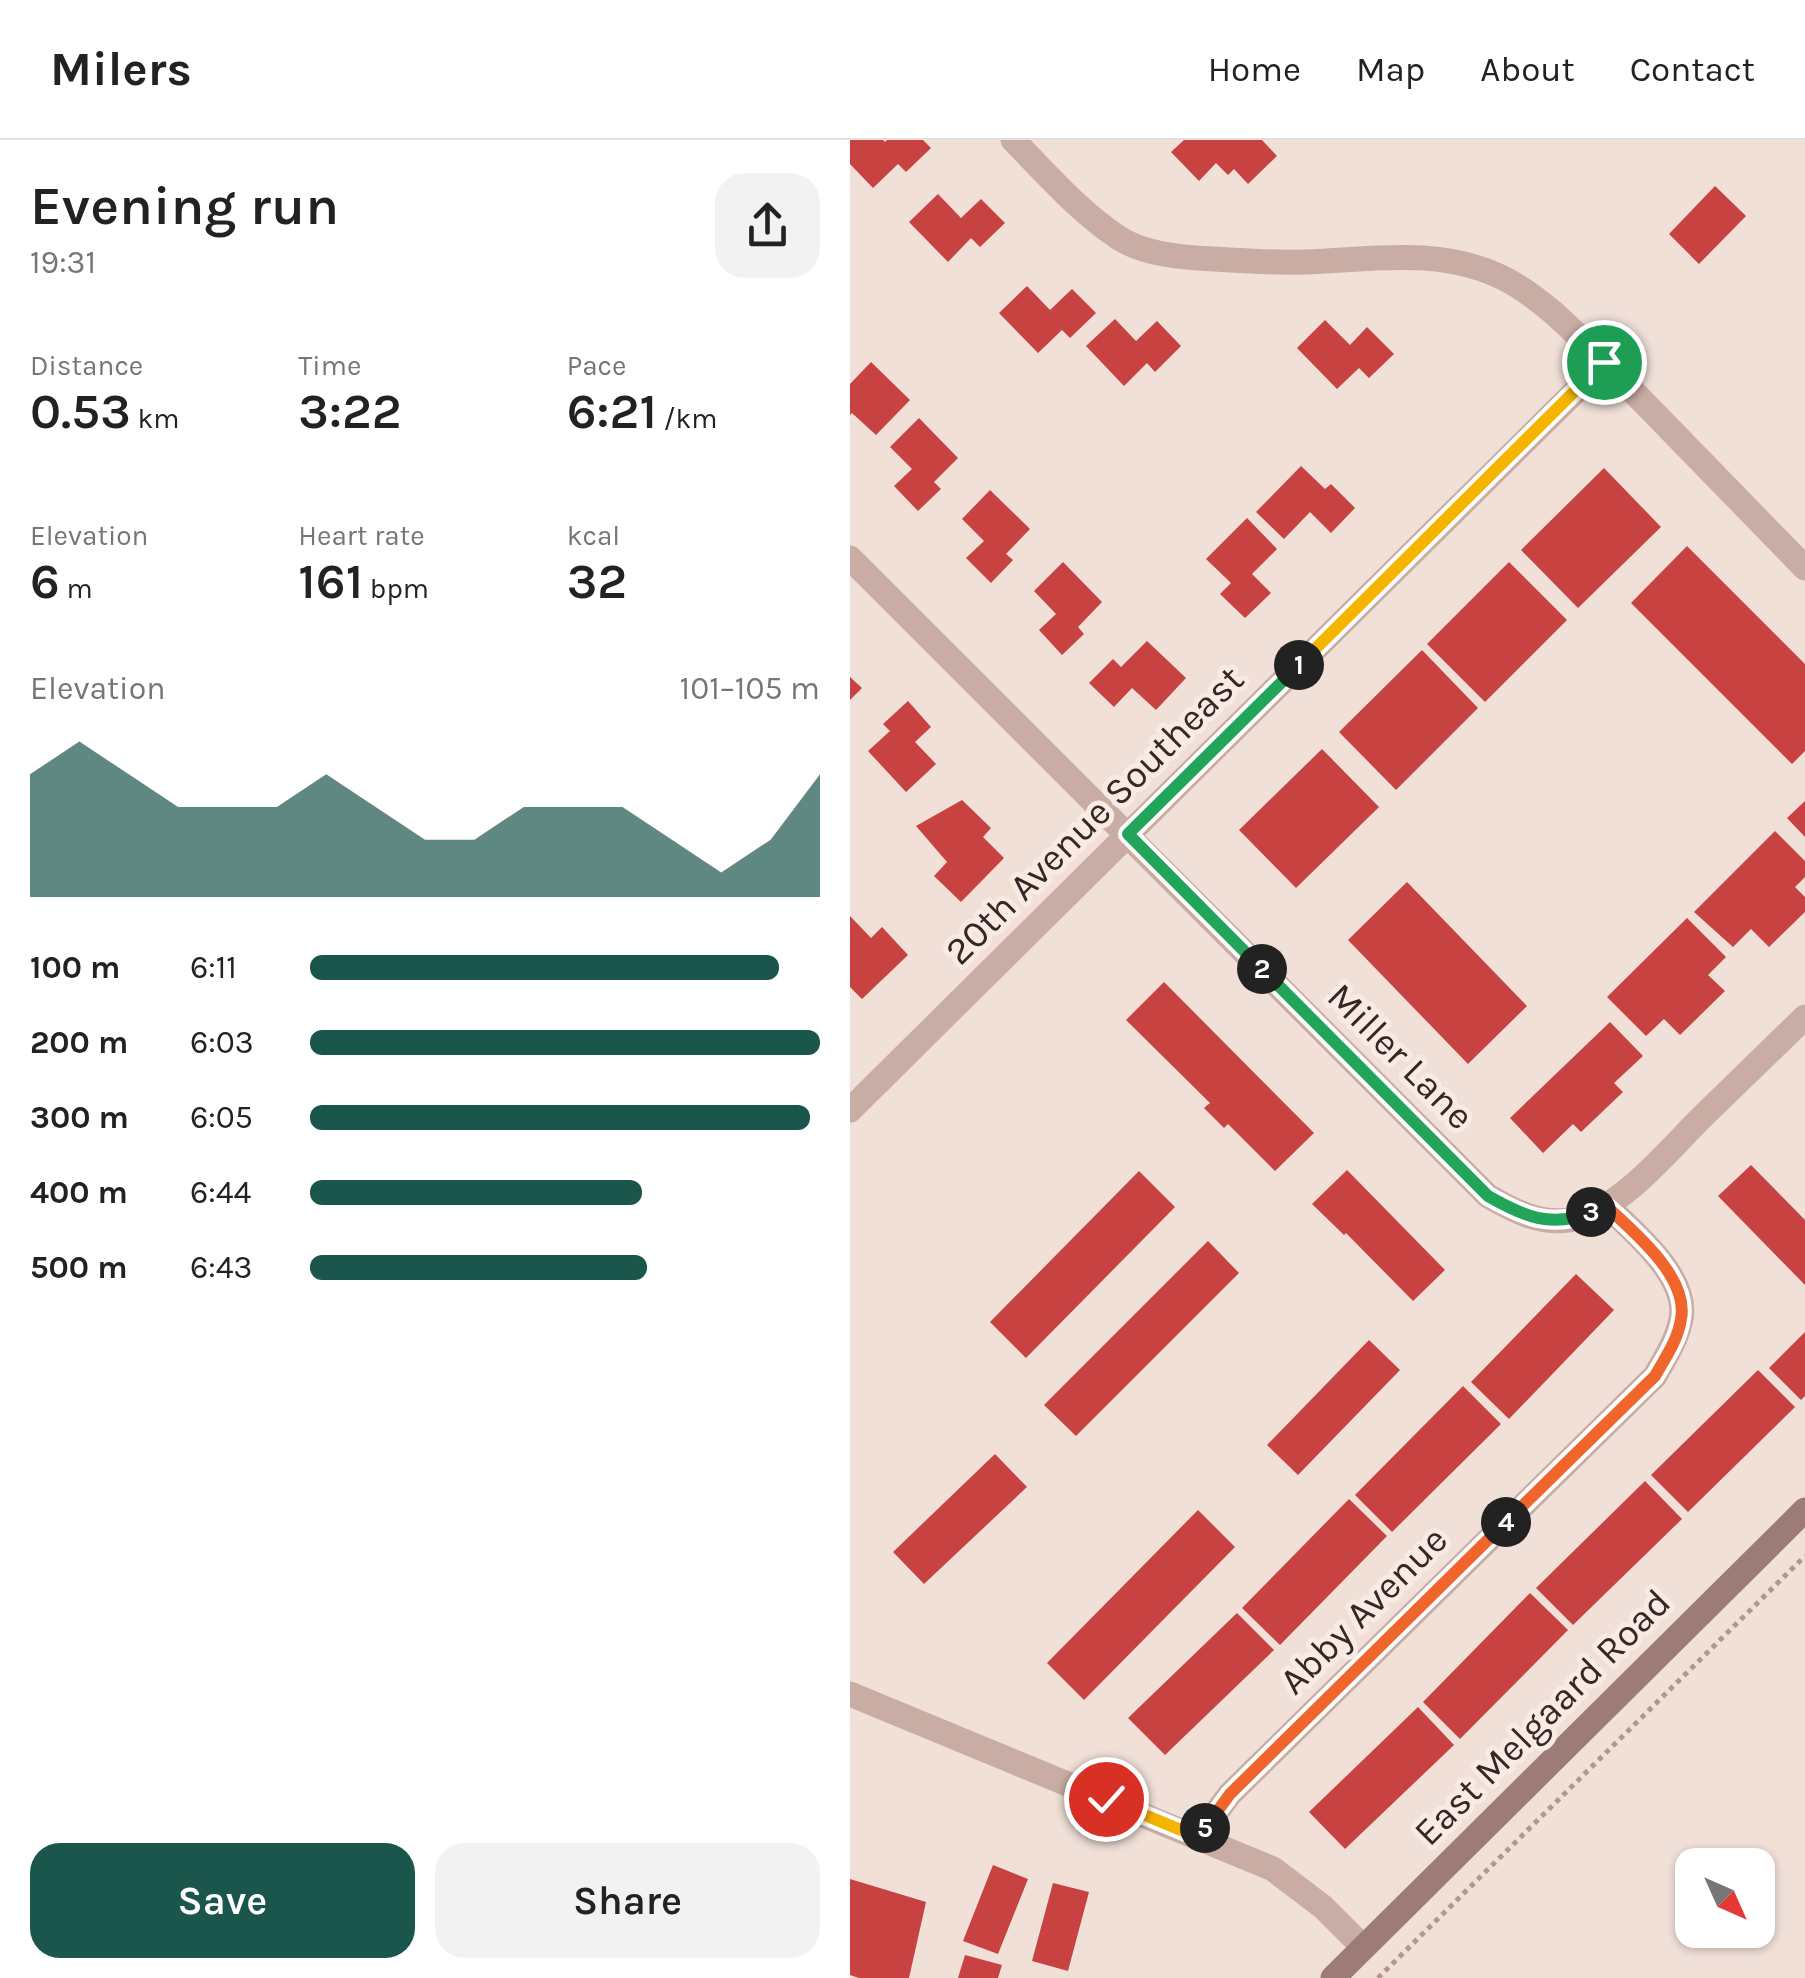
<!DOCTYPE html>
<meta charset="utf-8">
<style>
:root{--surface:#fff;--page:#f2f2f2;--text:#222;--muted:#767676;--line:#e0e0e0;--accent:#1b564c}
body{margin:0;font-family:Karla,sans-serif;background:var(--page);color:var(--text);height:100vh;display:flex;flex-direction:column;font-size:38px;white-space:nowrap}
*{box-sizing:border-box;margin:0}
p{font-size:32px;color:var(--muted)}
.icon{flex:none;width:55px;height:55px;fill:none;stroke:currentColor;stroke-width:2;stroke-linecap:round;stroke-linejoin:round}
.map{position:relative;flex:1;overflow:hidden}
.sheet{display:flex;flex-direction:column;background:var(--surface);width:850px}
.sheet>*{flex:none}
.needle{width:65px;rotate:135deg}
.buttons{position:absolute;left:825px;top:1708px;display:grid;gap:20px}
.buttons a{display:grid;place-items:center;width:100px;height:100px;border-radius:20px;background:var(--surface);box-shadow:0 2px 8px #0004;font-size:50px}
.pin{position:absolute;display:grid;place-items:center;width:85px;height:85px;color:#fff;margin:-42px;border:5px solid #fff;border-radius:50%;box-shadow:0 2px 10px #0007}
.km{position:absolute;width:50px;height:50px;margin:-25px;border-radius:50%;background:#222;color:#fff;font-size:28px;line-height:50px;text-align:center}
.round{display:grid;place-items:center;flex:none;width:105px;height:105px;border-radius:30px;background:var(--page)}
.head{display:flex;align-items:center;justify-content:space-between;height:170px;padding:0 30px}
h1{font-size:55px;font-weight:600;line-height:75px}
.figures{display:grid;grid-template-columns:repeat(3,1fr);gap:15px;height:170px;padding:10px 30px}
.figures div{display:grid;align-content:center}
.figures b{font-size:50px;font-weight:600}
.figures small{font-size:28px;font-weight:400}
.figures p{font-size:28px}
.chart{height:280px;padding:20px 30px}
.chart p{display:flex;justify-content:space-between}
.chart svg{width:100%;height:180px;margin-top:10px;fill:var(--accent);opacity:.7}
.primary-button{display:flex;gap:20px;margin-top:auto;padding:20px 30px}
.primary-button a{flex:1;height:115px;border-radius:30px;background:var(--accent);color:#fff;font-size:40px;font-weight:600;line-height:115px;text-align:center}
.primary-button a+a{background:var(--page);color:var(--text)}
ul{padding:0 30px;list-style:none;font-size:32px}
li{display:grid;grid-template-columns:160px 120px 1fr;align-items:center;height:75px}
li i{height:25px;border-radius:12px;background:var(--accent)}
header{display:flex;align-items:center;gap:60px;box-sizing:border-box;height:140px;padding:0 50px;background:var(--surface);border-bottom:2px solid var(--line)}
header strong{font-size:48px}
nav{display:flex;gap:55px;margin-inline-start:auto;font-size:35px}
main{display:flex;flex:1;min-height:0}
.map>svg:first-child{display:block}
.building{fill:#c74240}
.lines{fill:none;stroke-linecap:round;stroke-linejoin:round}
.path{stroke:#b5968f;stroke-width:5;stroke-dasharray:5 5;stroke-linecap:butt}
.street{stroke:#c9ada4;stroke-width:25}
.secondary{stroke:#9d7b76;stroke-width:25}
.split-1-casing{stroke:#fff;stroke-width:20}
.split-2-casing{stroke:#fff;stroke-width:20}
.split-3-casing{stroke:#fff;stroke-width:20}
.split-4-casing{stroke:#fff;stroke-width:20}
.split-5-casing{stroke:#fff;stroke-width:20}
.split-6-casing{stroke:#fff;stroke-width:20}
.split-1{stroke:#f5b400;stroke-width:12}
.split-2{stroke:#22a559;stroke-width:12}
.split-3{stroke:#22a559;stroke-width:12}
.split-4{stroke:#f0652b;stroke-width:12}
.split-5{stroke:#f0652b;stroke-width:12}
.split-6{stroke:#f5b400;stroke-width:12}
.labels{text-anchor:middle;stroke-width:10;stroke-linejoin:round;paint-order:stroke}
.street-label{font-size:38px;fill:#342726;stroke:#f9ebe4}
</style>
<header>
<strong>Milers</strong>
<nav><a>Home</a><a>Map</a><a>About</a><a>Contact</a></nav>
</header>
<main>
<section class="sheet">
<div class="head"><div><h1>Evening run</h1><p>19:31</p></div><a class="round"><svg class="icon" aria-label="share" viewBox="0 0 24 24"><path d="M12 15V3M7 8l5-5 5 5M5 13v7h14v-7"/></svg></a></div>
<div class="figures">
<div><p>Distance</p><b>0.53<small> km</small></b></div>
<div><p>Time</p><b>3:22</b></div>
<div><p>Pace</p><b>6:21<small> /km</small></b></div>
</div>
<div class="figures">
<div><p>Elevation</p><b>6<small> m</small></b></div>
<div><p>Heart rate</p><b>161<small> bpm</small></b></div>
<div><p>kcal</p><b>32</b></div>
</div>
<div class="chart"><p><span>Elevation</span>101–105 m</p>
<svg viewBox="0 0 160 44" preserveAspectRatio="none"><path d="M0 44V14L10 6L20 14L30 22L40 22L50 22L60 14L70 22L80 30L90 30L100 22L110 22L120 22L130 30L140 38L150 30L160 14V44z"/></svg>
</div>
<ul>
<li><b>100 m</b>6:11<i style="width:92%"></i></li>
<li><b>200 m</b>6:03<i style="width:100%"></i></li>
<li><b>300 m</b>6:05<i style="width:98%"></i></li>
<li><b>400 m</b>6:44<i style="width:65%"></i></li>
<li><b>500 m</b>6:43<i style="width:66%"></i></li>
</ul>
<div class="primary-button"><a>Save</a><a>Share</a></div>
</section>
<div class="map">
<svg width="955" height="1838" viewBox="0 0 955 1838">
<rect width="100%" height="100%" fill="#f1e0d8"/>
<path class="building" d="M0 0H33L35 2 37 0H73L81 8 56 32 48 24 23 48 0 24Z
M334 0H412L427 16 398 44 384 29 378 35 366 23 349 41 321 12Z
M865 46 896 76 849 124 819 94Z
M88 54 111 78 131 59 155 83 130 107 121 98 98 122 59 82Z
M177 146 200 170 222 149 246 173 220 198 212 190 188 213 149 173Z
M265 179 286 201 307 181 331 206 305 232 297 223 274 246 236 206Z
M475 180 500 205 517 187 544 214 519 238 509 228 487 249 447 208Z
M21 222 60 260 26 295 2 273 0 275V244Z
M69 278 108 318 84 342 91 349 68 371 44 346 62 329 40 307Z
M451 326 475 349 481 344 505 368 481 393 460 372 434 399 406 372Z
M754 328 811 387 728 468 671 410Z
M140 350 180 389 156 414 163 420 141 443 116 418 134 401 112 379Z
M397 378 427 409 402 434 421 453 395 478 370 454 381 443 356 419Z
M837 406 955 524V611L942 624 781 463Z
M213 422 252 462 228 487 234 494 212 515 189 490 206 474 184 451Z
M659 422 717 480 635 562 577 504Z
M297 501 336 538 306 570 282 548 264 567 239 543 263 519 271 527Z
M572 510 628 568 546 650 489 592Z
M0 537 12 548 0 560Z
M58 561 81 587 65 602 86 624 56 652 18 611 40 591 33 584Z
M472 609 529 667 446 748 389 690Z
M112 660 141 688 133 697 154 718 111 762 84 736 97 722 66 686Z
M955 661V697L937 678Z
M925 691 955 721V737L945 747 955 757V772L919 807 901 789 883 807 844 772Z
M557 742 677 866 618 924 498 800Z
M0 776 21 798 32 787 58 815 12 859 0 847Z
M837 778 876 817 858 835 875 851 830 895 814 879 796 896 757 857Z
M314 842 464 993 425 1031 378 984 374 988 354 968 360 963 276 880Z
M760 882 793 916 764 943 773 952 731 992 723 984 693 1013 660 978Z
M901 1025 955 1080V1145L868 1056Z
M497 1030 595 1130 563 1161 496 1093 494 1095 462 1064Z
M289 1031 325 1067 176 1218 140 1182Z
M358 1101 389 1133 226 1296 194 1265Z
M726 1134 764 1170 659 1279 621 1242Z
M955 1192V1256L951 1260 919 1228Z
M519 1200 550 1230 448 1335 417 1305Z
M908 1230 945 1267 838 1372 801 1335Z
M613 1246 651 1284 542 1392 505 1355Z
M145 1314 177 1347 74 1444 43 1412Z
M795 1341 832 1379 723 1485 686 1448Z
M499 1359 537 1396 430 1505 392 1468Z
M348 1370 385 1407 234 1560 197 1523Z
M680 1453 718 1490 610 1599 573 1562Z
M387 1473 424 1510 315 1615 278 1578Z
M568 1567 604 1605 495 1709 459 1672Z
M143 1725 178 1739 148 1814 113 1801Z
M0 1739 76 1762 59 1838H9L0 1835Z
M203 1743 239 1752 218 1831 182 1821Z
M115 1815 152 1825 148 1838H108Z"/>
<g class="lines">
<path class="path" d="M528 1838 955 1416"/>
<path class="street" d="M163 0C196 33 229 72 269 98 293 114 335 118 364 119 394 121 425 123 455 122 521 120 586 107 649 136 696 158 733 202 770 238 832 301 893 365 955 428
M0 418 638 1056C666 1072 692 1086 725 1079 771 1068 817 1012 850 979 885 945 920 911 955 877
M0 970 754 223
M0 1554 423 1729 473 1767 513 1807
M348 1697 380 1654 805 1236C815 1218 827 1200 831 1179 839 1137 784 1092 757 1066"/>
<path class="secondary" d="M483 1838 955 1370"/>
</g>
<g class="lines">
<g class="split-1-casing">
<path id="split-1" d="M449 525 754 222"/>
</g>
<g class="split-2-casing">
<path id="split-2" d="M412 829 278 694 449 525"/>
</g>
<g class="split-3-casing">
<path id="split-3" d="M412 829 638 1056C673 1076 701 1089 741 1072"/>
</g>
<g class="split-4-casing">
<path id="split-4" d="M656 1382 805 1236C815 1218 828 1200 831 1179 839 1137 784 1092 756 1066L741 1072"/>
</g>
<g class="split-5-casing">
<path id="split-5" d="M355 1688 380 1654 656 1382"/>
</g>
<g class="split-6-casing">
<path id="split-6" d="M256 1659 348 1697 355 1688"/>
</g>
<use href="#split-1" class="split-1"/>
<use href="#split-2" class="split-2"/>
<use href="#split-3" class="split-3"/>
<use href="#split-4" class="split-4"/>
<use href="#split-5" class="split-5"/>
<use href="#split-6" class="split-6"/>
</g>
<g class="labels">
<g class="street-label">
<text transform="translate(244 675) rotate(-45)" y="13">20th Avenue Southeast</text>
<text transform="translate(551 916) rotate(45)" y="13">Miller Lane</text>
<text transform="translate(513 1470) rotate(-45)" y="13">Abby Avenue</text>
<text transform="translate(692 1577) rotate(-45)" y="13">East Melgaard Road</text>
</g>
</g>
</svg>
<div class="buttons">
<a><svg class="needle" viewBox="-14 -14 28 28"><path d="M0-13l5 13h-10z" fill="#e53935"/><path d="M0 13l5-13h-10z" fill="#767676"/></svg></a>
</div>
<div class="pin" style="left:754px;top:222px;background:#1e9e55"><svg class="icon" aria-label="arrive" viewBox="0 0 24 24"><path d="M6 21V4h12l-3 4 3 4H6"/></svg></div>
<div class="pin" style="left:256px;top:1659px;background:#d93025"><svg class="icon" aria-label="check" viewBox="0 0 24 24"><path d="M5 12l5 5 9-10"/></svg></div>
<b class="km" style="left:449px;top:525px">1</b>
<b class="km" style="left:412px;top:829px">2</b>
<b class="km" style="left:741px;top:1072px">3</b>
<b class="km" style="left:656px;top:1382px">4</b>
<b class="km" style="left:355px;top:1688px">5</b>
</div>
</main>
